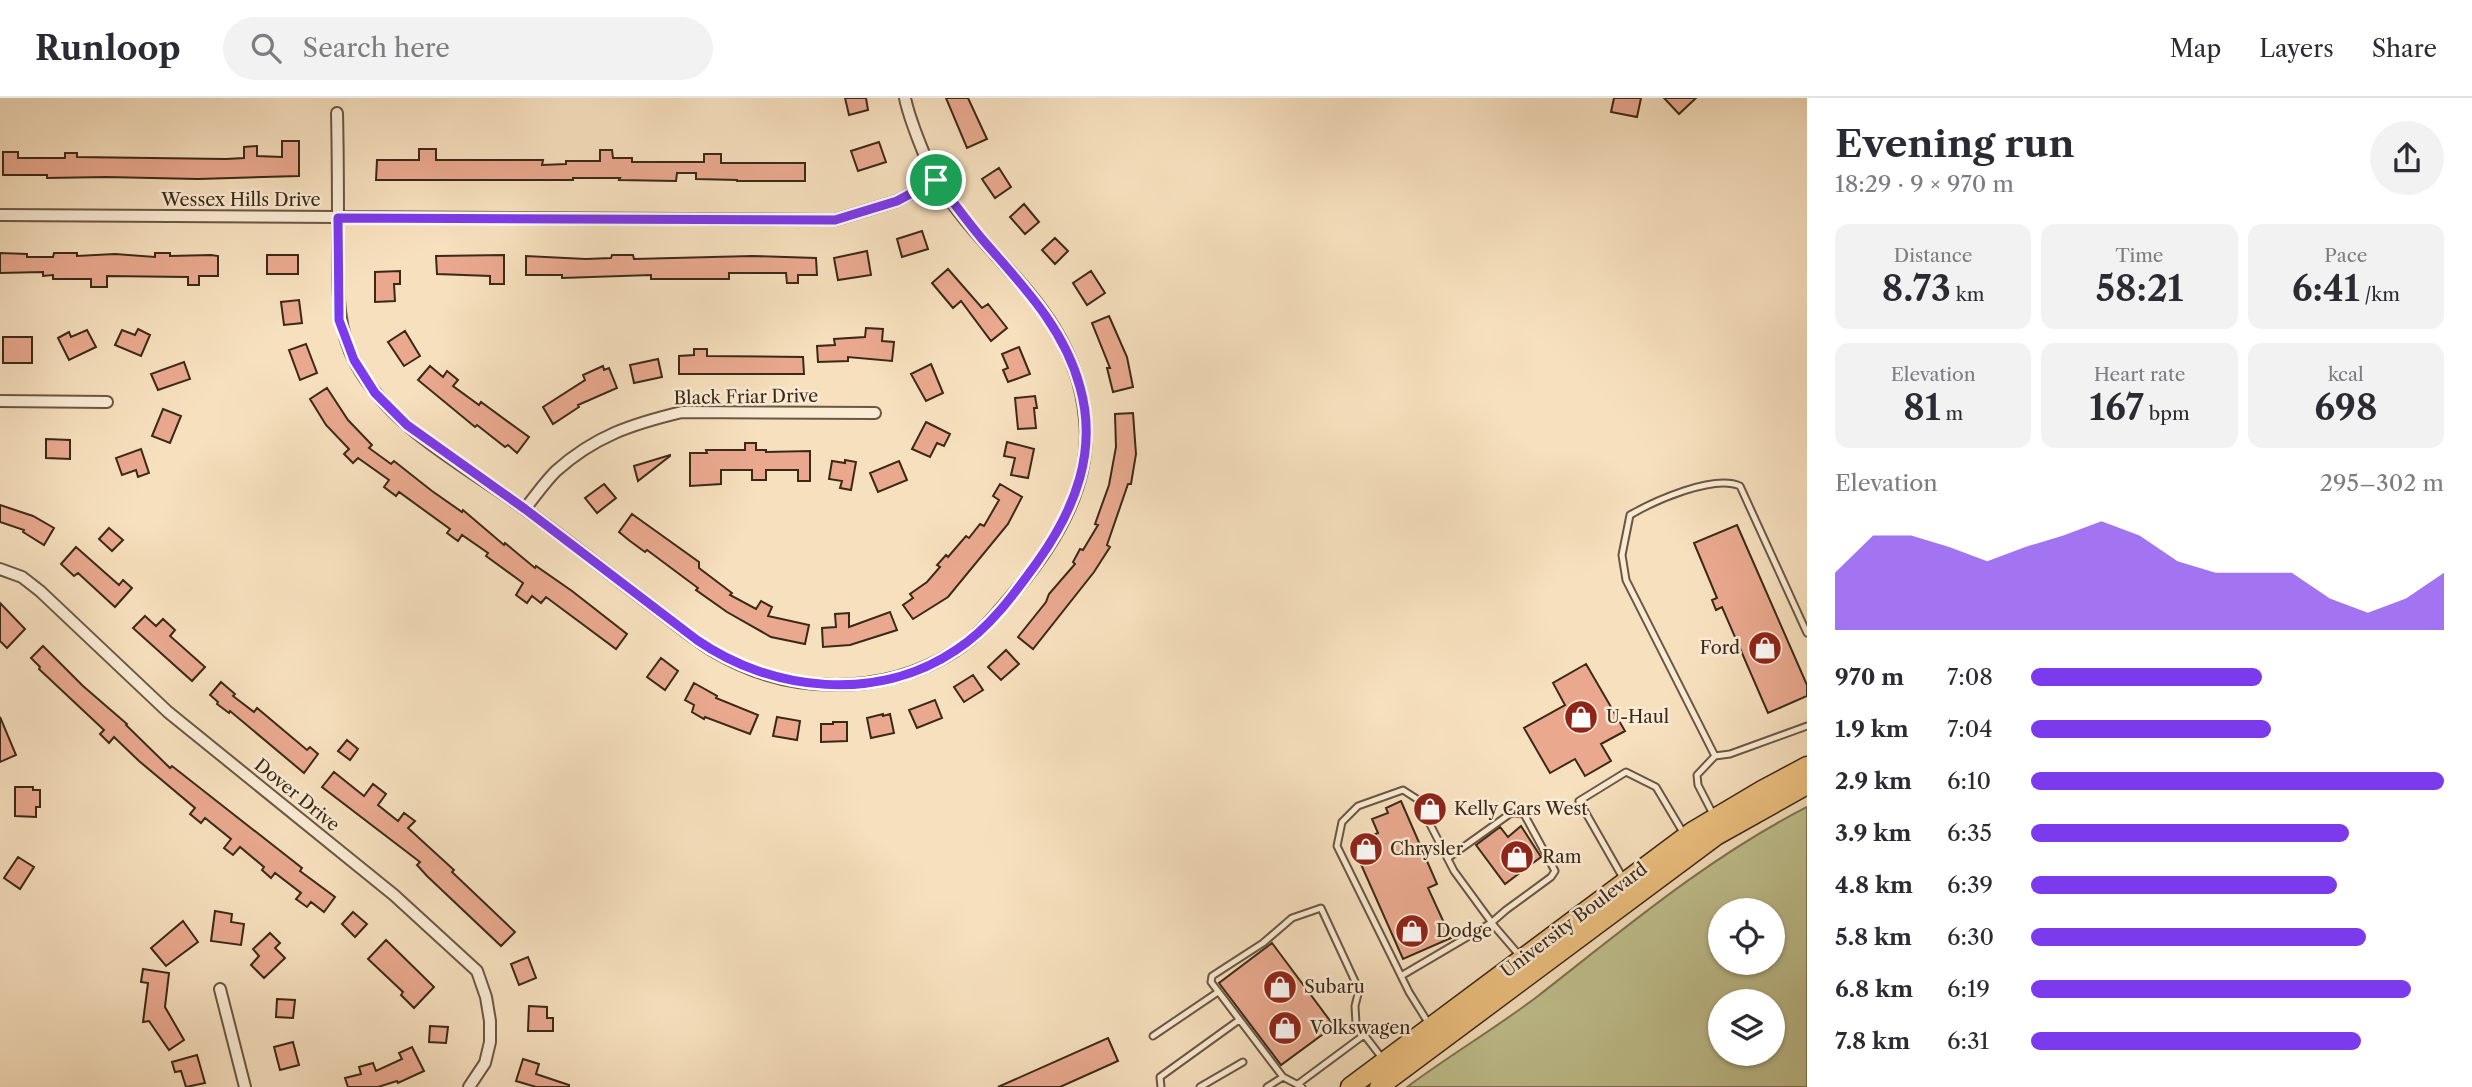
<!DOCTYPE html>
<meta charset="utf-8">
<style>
:root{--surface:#fff;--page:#f2f2f3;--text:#2b2b33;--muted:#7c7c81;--line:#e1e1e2;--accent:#7c3aed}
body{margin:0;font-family:"Libre Caslon Text",serif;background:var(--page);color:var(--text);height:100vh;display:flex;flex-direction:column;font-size:26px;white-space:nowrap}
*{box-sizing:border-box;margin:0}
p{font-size:23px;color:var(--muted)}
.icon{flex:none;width:38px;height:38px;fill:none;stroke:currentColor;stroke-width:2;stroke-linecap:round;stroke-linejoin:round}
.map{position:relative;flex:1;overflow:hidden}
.drawer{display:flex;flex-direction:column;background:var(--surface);width:665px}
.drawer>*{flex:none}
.tools{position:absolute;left:1708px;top:800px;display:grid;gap:14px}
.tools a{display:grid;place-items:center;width:77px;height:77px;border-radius:50%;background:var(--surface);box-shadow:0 2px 5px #0004;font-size:35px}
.pin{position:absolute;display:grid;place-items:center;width:60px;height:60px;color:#fff;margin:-30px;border:4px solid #fff;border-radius:50%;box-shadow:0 2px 7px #0007}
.round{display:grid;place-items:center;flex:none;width:74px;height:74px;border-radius:37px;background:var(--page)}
.summary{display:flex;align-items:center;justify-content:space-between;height:119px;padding:0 28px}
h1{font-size:38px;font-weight:700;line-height:52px}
.stats{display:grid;grid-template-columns:repeat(3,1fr);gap:10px;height:119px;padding:7px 28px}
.stats div{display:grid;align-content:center;border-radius:14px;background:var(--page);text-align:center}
.stats b{font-size:35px;font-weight:700}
.stats small{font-size:19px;font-weight:400}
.stats p{font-size:19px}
.chart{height:196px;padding:14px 28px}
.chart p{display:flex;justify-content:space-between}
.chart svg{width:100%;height:126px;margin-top:7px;fill:var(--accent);opacity:.7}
ul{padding:0 28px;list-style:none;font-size:23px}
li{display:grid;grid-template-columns:112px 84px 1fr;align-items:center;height:52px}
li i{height:18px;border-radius:9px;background:var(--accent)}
header{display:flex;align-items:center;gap:42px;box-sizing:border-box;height:98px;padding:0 35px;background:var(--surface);border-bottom:2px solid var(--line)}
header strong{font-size:33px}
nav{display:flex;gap:38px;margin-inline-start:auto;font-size:24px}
.search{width:490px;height:63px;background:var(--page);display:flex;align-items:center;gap:18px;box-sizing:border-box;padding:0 24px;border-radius:38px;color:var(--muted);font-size:26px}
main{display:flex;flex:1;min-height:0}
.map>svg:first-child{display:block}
.green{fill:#c0c18f;stroke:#7e7553;stroke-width:2;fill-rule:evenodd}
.building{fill:#eaa98f;stroke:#3b2917;stroke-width:2}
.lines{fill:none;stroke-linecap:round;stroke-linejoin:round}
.lane-casing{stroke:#6a5741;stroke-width:9}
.street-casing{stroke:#6a5741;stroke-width:14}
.primary-casing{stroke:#3b2917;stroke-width:21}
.lane{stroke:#faebd5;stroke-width:5}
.street{stroke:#faebd5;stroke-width:10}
.primary{stroke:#ecc07f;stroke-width:18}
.route-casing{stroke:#fff;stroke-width:14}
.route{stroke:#7c3aed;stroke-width:9}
.labels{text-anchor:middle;stroke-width:5;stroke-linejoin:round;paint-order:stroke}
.street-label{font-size:18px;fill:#3b2917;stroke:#faebd5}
.poi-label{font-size:18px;fill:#3b2917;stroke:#faebd5;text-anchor:start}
</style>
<header>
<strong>Runloop</strong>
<div class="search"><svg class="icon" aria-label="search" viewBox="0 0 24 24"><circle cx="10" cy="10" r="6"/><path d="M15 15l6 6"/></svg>Search here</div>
<nav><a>Map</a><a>Layers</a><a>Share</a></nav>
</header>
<main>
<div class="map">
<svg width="1807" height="989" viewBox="0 0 1807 989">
<rect width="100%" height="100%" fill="#f7e0be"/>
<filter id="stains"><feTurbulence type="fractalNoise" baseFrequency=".00286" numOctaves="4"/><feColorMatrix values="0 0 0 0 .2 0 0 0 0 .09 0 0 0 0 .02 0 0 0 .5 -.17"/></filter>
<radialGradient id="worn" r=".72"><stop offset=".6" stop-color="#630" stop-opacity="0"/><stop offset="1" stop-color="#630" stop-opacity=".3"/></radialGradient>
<path class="green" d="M1807 709V989H1407C1450 957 1496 930 1538 898 1625 830 1709 759 1807 709ZM1720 812H1773V864H1720ZM1720 903H1773V956H1720Z"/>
<path class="building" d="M845 0H866L868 12 849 17Z
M946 0H968L987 41 967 50Z
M1614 0H1641L1637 19 1611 14Z
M1664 0H1696L1679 16Z
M282 43H299V78L198 81 106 79 47 80V77H3V54H18V60H65V55H77V59L226 61 244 60V49L257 48V58L282 59Z
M879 44 886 64 858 73 851 53Z
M419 51H436V62H543L542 67 566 66V63H600V52H612L613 60H632V64H704V56H721V65H805V83H737V82L696 81V75H677L676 83 619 82 620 80H573V82H376L377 62H419Z
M999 70 1011 89 995 100 982 81Z
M1024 106 1039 124 1025 136 1010 119Z
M922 133 928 151 902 159 897 141Z
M1055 140 1068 153 1055 166 1042 152Z
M867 153 871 177 838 182 834 160Z
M0 155 27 156V159H53L54 155H77V158L115 156 155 159V155H170V158L211 157 218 158V178H199V187H188V179L107 178V189H91V181H53V177L43 178V174L0 175Z
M267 157H298V176H267Z
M504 157V186H490V178L437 176 436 158Z
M612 157H633L634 161 752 158 816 160 817 177H798V185H787L786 175H729V181H651V177L562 180V177H526V158L586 161 611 160Z
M948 171 982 210 988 206 1007 230 991 243 961 203 953 210 932 185Z
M400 173V186H394L395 203 375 204V174Z
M1091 173 1105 195 1087 207 1073 185Z
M299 202 302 225 284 227 281 204Z
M1109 218 1127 259 1133 289 1113 294 1107 270H1110L1092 225Z
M866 230 883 231 882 243 894 244 892 263 848 259V263L818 264 817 248 835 247 834 241 865 239Z
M138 231 150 237 141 258 115 247 122 232 135 237Z
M87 232 96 249 69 262 58 240 69 234 71 239Z
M405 233 420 258 404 268 388 244Z
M3 239H32V265H3Z
M306 246 317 275 300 282 289 252Z
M1019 249 1030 276 1008 284 1003 272 1008 270 1002 256Z
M694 251H707V258L803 259 804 276H679V258L694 257Z
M658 261 662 279 634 285 630 267Z
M184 264 190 281 158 292 151 276Z
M931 266 943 295 926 303 911 276Z
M430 268 443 279 447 273 458 282 453 288 479 307 481 304 529 339 517 355 508 347 505 349 477 327 475 329 418 282Z
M603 268 604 272 609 270 617 290 578 307 579 309 553 326 543 309 585 282 583 277Z
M327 290 348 322 372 347 369 350 391 366 394 363 432 393 462 414 463 412 504 447 505 445 535 470 536 468 572 493 627 536 616 551 546 499 541 505 532 498 527 505 516 497 523 485 486 458 488 455 462 437 458 443 447 435 450 431 399 394 396 398 384 389 389 382 358 360 353 365 344 356 349 351 326 327 310 301Z
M1035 298 1037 310H1034L1036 330 1018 331 1015 300Z
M163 311 181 318 170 345 152 338Z
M1133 315 1136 356 1131 386H1128L1107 447 1110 449 1094 474 1033 551 1018 539 1046 504 1049 496 1075 466 1073 464 1080 451 1083 452 1098 427 1095 426 1109 387 1116 349 1115 316Z
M926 324 950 336 944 348 937 345 930 359 912 351Z
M46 341 70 342V361L46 360Z
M1007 344 1034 351 1028 380 1011 377 1015 360 1004 358Z
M745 345H756V352H766V354L810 353V383H798V372H766V382H752V372H721V386L690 388V355H707L706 352H745Z
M141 351 149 375 138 379 136 372 122 377 116 360Z
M670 357V358L638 383 634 368Z
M845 362 856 364 851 392 840 390 842 383 829 381 832 363 845 365Z
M899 363 907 382 878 394 870 375Z
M604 386 616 400 597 415 585 400Z
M1000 386 1022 399 1008 426 948 499 913 521 903 507 913 500 910 496 927 484 940 469 937 467 946 457 948 459 966 438 969 440 980 426 984 428 999 402 993 398Z
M0 407 33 418 54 430 44 447 23 434 24 432 0 424Z
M632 416 699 464V470L732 495 730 497 756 511 761 503 772 509 768 518 809 527 805 546 771 539 727 514 696 492 698 490 647 452 645 454 630 443 619 434Z
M1737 427 1807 587V598L1768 615 1722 509 1716 512 1712 502 1717 500 1694 445Z
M109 430 123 442 112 453 99 441Z
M76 449 119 487 123 482 132 490 115 509 78 475 74 478 61 466Z
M0 505 25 531 7 550 0 543Z
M890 514 897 532 850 547 823 549 822 530 836 529 835 516 849 515V529Z
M145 518 156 528 163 521 175 532 170 538 205 569 192 583 133 530Z
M43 548 83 588 127 626 126 627 170 670 172 668 302 770 300 773 335 799 324 814 311 804 307 809 296 801 301 795 275 775 271 780 262 772 264 769 240 749 233 757 224 750 231 741 205 720 201 725 190 716 195 710 139 663 114 639 109 645 100 636 104 632 39 571 40 569 31 560Z
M1006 552 1019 566 1001 582 988 569Z
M661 560 678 573 665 592 647 579Z
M1586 566 1625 633 1601 646 1611 663 1585 678 1575 661 1550 675 1524 630 1565 607 1553 585Z
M973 577 983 592 964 604 954 589Z
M221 584 235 596 233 598 254 614 257 610 307 652 310 649 318 656 304 675 230 613 229 615 217 606 218 604 210 597Z
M694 585 717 598 716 600 758 617 750 636 705 619 704 621 692 614 694 607 685 602Z
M935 602 942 620 917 630 909 612Z
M883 616V618L890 616 894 635 871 640 867 620Z
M0 619 16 657 0 664Z
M777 619 800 623 797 642 773 638Z
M833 624H847V643L821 644V626H833Z
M347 642 358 651 350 662 338 653Z
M334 674 364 698 373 686 386 696 378 707 398 723 404 715 415 723 408 730 454 772 452 774 515 834 501 848 427 778 417 767 420 764 322 689Z
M15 689H33V692H40V709H36V719L15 718Z
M1401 703 1437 786 1428 790 1451 840 1403 861 1352 746 1378 735 1372 721 1388 715 1386 710Z
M1521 728 1541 759 1505 786 1476 747 1500 729 1508 739Z
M18 759 34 769 20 791 4 780Z
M215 813 232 816 231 824 244 826 241 847 211 843Z
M353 814 367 826 355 839 342 826Z
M183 823 198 844 166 868 151 850Z
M270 835 280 845 275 850 285 860 264 880 251 867 259 858 253 851Z
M386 842 434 889 414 910 401 897 403 894 368 861Z
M1272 845 1334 928 1281 967 1219 885Z
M528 859 536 880 519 887 511 866Z
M143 871 169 875 165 909 184 942 169 952 149 923 143 924 148 885 141 884Z
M277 901 295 902 293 920 276 919Z
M529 908 547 909V920H553V933H528Z
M430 928 448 929 446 945 429 944Z
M1108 940 1118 963 1060 989H998Z
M293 944 299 967 280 972 274 949Z
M412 949 424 973 398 985 397 983 378 989H348L345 980 361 976 359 969 373 965 376 973 402 961 399 955Z
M197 957 205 985 186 989 181 973 175 974 172 964Z
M523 961 539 966 536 976 569 987V989H536L516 983Z"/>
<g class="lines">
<g class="lane-casing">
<path id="lane" d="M1715 658 1626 482 1622 457 1630 417C1654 403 1714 376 1740 388L1807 535
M1714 718 1698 687 1697 677 1715 658 1730 656 1807 628
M1623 780 1579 703 1626 674 1656 689 1684 736
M1401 878 1491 825 1506 812 1551 779 1555 773 1524 716 1511 715 1448 760
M1429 926 1409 894 1337 748 1342 724 1358 708 1403 692 1417 701 1454 773 1495 829 1520 858
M1153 938 1218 894
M1298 986 1364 937
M1161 989 1160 979 1239 922
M1200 989 1243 964
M1267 989 1283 979
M1302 989 1283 979 1211 884 1212 878 1263 845 1292 820 1321 810 1359 892 1355 908 1356 926 1382 960"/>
</g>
<g class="street-casing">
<path id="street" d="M337 15C338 55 338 96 338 137 339 180 334 225 355 264 391 332 467 368 526 412 570 444 612 478 656 511 675 525 694 542 715 554 788 597 883 599 955 553 980 537 999 513 1018 490 1057 443 1092 385 1085 321 1075 211 990 168 937 83 927 66 909 20 905 0
M0 117 835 122 897 103 936 82
M0 303 107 304
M525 411C535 398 545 384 556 373 595 338 632 326 682 314L875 315
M0 471 22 479 40 493 168 614 394 797 477 873 486 899 490 923V944L485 965 469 989
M220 891 245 989"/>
</g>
<g class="primary-casing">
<path id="primary" d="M1350 989 1693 733 1762 692 1807 668
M1379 989 1716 738 1807 687"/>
</g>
<use href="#lane" class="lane"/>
<use href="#street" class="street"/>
<use href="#primary" class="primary"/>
</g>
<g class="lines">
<g class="route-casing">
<path id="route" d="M936 82C951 101 966 122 982 141 1021 186 1064 229 1080 289 1098 353 1075 411 1038 463 1015 495 990 530 956 552 878 605 772 594 697 542L525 411 407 327 375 295 354 262 339 222 338 120 835 122 897 103Z"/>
</g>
<use href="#route" class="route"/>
</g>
<defs>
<g id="shop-disc" transform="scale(1.75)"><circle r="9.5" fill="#8f2418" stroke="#faebd5"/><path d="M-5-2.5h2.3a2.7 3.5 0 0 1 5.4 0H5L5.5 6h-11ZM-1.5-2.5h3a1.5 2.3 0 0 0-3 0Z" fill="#fff"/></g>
</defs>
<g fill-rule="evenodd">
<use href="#shop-disc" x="1765" y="550"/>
<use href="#shop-disc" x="1581" y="619"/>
<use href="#shop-disc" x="1430" y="711"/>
<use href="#shop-disc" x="1366" y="751"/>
<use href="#shop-disc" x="1517" y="759"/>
<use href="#shop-disc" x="1412" y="833"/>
<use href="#shop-disc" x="1280" y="889"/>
<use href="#shop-disc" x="1285" y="930"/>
</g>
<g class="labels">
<g class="street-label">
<text x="241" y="108">Wessex Hills Drive</text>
<text transform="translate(746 299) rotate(-1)" y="6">Black Friar Drive</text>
<text transform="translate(297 697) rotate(39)" y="6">Dover Drive</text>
<text transform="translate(1574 822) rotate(-37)" y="6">University Boulevard</text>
</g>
<g class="poi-label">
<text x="1740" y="556" text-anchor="end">Ford</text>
<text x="1606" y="625">U-Haul</text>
<text x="1454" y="717">Kelly Cars West</text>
<text x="1390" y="757">Chrysler</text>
<text x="1542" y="765">Ram</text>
<text x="1436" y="839">Dodge</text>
<text x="1304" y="895">Subaru</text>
<text x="1310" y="936">Volkswagen</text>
</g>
</g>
<rect width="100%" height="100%" filter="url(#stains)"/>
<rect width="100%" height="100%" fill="url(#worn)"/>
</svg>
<div class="tools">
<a><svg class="icon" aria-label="locate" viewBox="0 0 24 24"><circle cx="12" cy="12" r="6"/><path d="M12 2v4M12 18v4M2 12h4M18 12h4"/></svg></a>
<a><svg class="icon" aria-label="layers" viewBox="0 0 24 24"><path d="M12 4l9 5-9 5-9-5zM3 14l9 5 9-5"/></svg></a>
</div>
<div class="pin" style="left:936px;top:82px;background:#1e9e55"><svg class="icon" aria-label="arrive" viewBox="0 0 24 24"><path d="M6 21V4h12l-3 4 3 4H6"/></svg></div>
</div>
<section class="drawer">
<div class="summary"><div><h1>Evening run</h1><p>18:29 · 9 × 970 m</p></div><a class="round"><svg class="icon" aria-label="share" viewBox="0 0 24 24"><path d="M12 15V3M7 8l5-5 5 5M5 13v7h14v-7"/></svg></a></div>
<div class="stats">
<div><p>Distance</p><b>8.73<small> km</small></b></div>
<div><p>Time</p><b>58:21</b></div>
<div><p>Pace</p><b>6:41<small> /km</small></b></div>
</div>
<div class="stats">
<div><p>Elevation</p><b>81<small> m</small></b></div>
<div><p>Heart rate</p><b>167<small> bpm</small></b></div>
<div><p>kcal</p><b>698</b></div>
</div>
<div class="chart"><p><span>Elevation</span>295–302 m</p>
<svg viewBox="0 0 160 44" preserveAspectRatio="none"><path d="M0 44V24L10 11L20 11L30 15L40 20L50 15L60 11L70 6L80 11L90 20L100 24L110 24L120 24L130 33L140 38L150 33L160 24V44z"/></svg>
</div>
<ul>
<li><b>970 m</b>7:08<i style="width:56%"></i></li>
<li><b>1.9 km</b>7:04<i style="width:58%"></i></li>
<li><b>2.9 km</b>6:10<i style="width:100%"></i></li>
<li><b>3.9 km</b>6:35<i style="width:77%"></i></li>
<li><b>4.8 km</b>6:39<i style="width:74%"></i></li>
<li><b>5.8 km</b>6:30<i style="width:81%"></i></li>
<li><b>6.8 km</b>6:19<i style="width:92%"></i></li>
<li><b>7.8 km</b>6:31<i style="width:80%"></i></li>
</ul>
</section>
</main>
